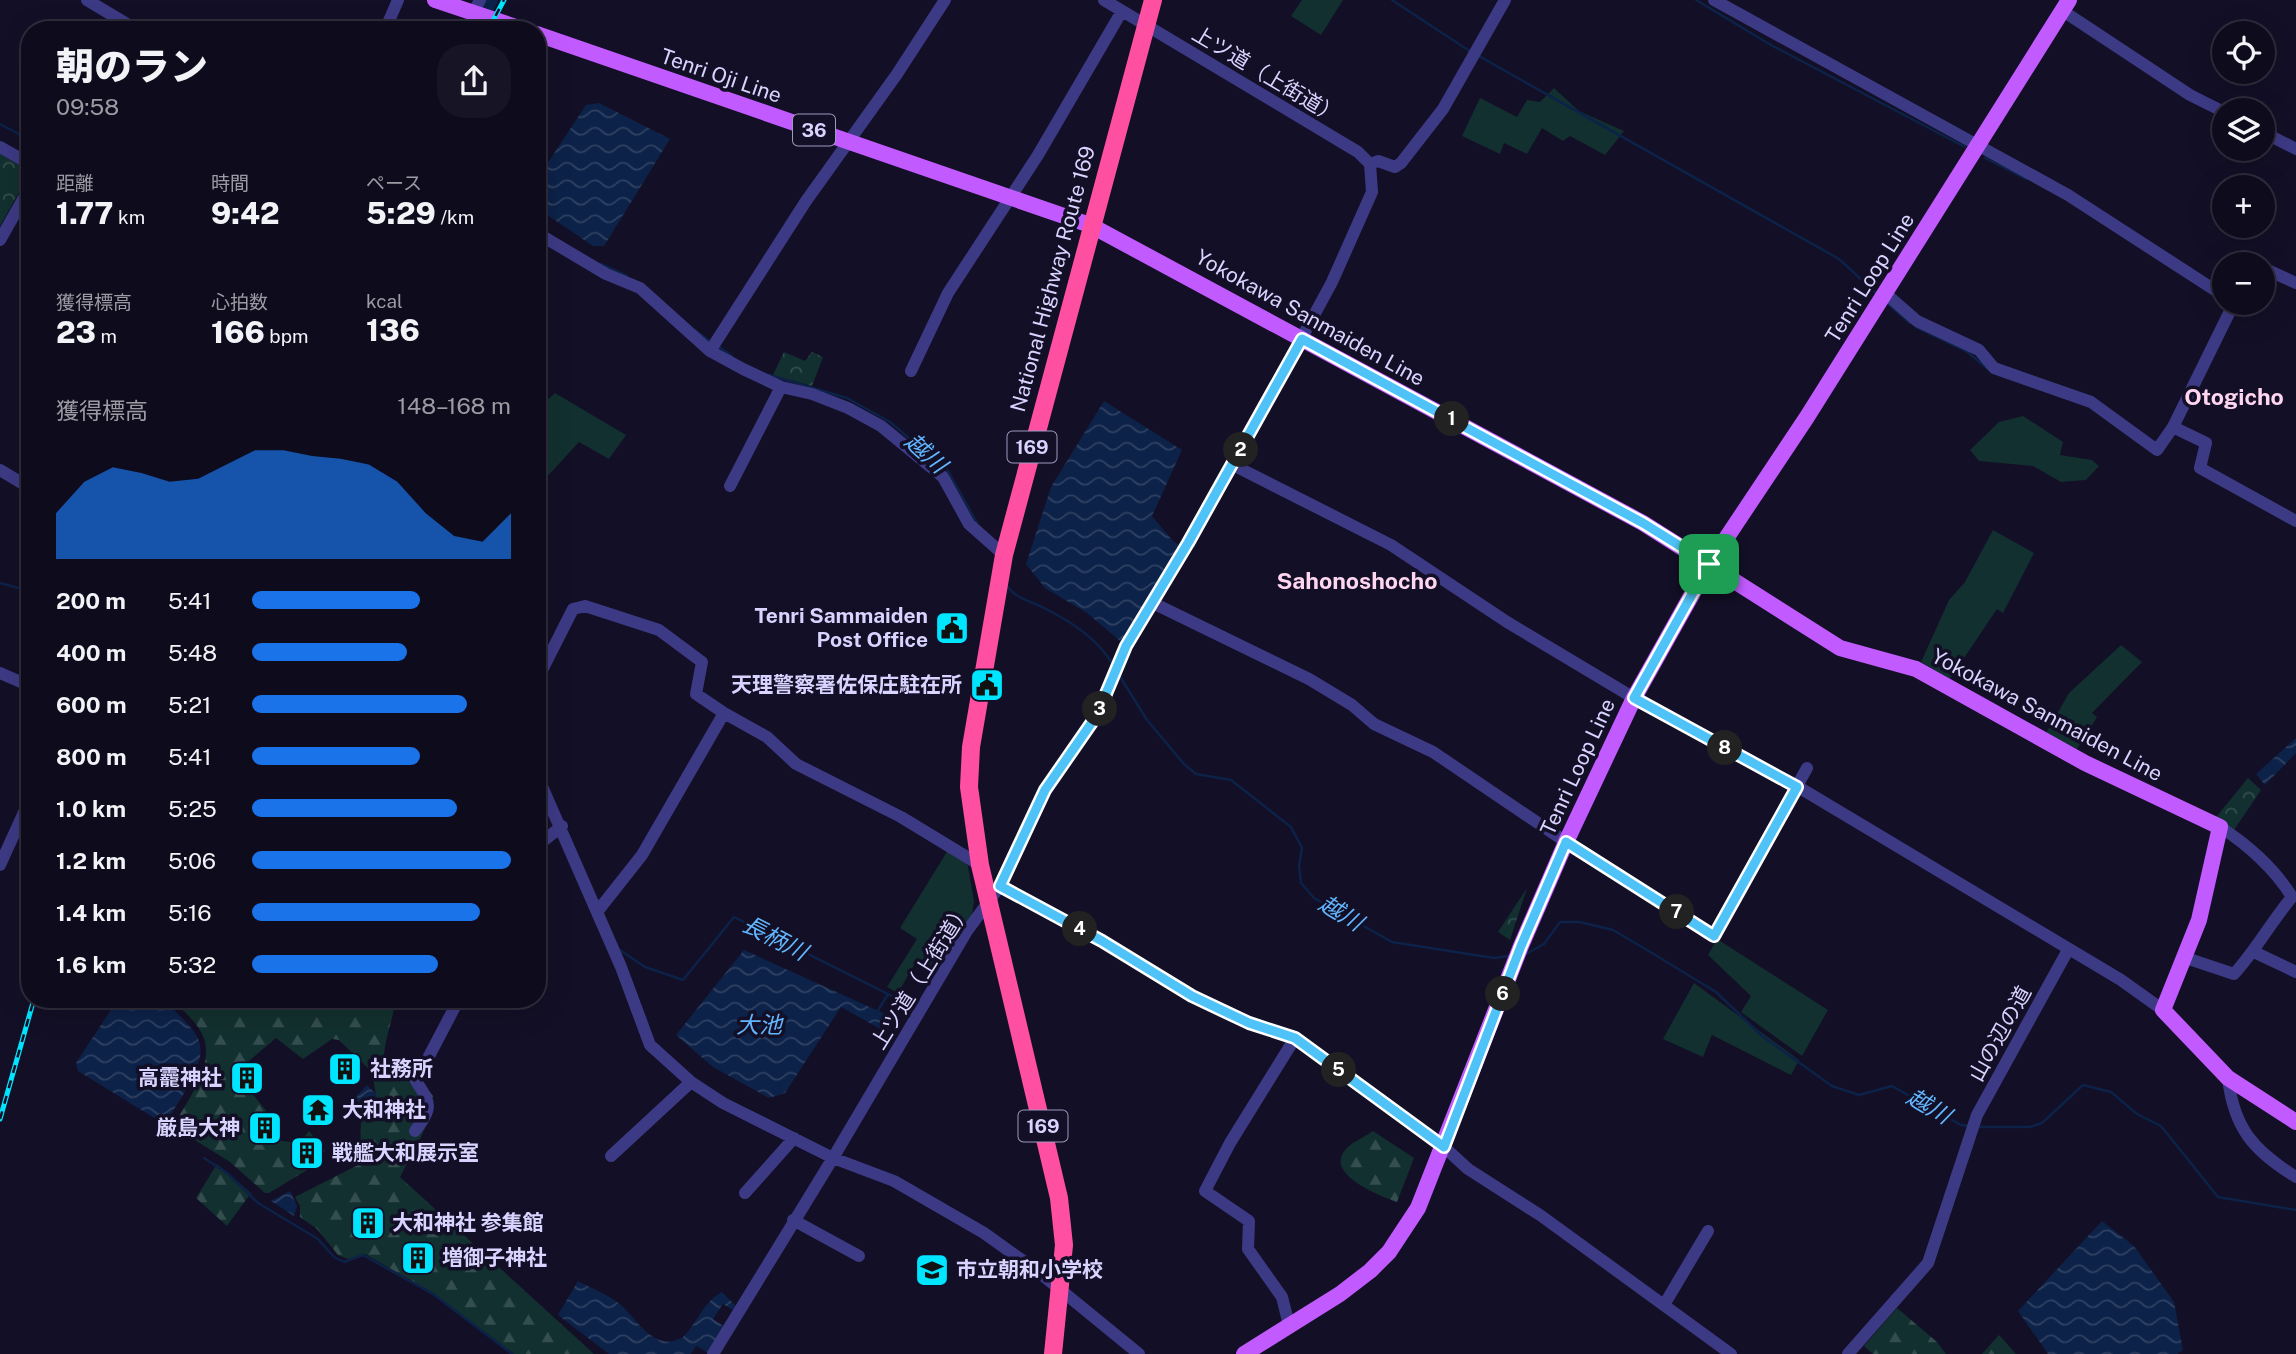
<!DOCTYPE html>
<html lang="ja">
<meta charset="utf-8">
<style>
:root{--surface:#0e0b1c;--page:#171425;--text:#f1f3f6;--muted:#9b9ba3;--line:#2e2b3b;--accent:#1a73e8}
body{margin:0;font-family:"Public Sans","Noto Sans JP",sans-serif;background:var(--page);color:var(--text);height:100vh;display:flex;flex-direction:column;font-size:26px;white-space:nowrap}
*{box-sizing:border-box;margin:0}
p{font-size:23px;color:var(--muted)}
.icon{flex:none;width:38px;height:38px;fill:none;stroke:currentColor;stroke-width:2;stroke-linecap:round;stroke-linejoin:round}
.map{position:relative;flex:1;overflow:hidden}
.drawer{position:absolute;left:21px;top:21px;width:525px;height:987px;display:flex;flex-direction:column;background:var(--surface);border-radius:28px;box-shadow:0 7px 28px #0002,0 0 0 2px var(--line)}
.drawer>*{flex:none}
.tools{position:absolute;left:2212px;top:21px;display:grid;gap:14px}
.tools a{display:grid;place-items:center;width:63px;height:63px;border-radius:50%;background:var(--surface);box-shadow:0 7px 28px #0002,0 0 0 2px var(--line);font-size:35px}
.pin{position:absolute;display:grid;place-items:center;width:60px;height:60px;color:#fff;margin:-30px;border-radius:14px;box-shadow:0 4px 10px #0006}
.km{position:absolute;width:35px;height:35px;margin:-18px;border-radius:50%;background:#222;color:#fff;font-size:19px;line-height:35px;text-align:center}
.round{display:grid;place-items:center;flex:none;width:74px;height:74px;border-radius:28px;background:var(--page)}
.headline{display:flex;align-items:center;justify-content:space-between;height:119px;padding:0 35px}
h1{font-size:38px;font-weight:800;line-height:52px}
.figures{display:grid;grid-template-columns:repeat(3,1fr);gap:10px;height:119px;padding:7px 35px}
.figures div{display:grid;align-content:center}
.figures b{font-size:30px;font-weight:800}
.figures small{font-size:19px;font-weight:400}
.figures p{font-size:19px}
.chart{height:196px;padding:14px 35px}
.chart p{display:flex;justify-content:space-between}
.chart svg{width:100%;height:126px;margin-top:7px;fill:var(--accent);opacity:.7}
ul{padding:0 35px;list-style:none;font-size:23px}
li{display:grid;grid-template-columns:112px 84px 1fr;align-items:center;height:52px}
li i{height:18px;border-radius:9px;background:var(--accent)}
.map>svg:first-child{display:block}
.green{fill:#12302f}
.forest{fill:url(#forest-firs)}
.park{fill:url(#park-crowns)}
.water{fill:url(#water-waves)}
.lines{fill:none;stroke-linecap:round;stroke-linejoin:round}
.stream{stroke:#0c2248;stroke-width:2.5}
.river{stroke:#0c2248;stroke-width:18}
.minor{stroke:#3d3a85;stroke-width:12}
.major{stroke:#c25bff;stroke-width:16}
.highway{stroke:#ff4fa3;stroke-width:18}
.rail-casing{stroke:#00e5ff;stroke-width:5}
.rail{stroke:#130f26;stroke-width:2.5;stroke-dasharray:8;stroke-linecap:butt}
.route-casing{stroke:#fff;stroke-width:14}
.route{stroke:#4fc3f7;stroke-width:9}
.labels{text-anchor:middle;stroke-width:7;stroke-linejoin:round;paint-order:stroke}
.shield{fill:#130f26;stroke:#9e99be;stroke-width:2}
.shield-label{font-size:19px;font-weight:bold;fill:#d9d4ff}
.street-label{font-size:21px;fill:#d9d4ff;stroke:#130f26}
.poi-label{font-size:21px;font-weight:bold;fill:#d9d4ff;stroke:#130f26;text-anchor:start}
.neighbourhood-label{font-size:23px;font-weight:bold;fill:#ffd6f0;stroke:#130f26}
.water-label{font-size:23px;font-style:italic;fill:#62b6ff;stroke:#130f26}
</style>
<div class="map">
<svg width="2296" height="1354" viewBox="0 0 2296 1354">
<defs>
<pattern id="forest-firs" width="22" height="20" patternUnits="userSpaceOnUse" patternTransform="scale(1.75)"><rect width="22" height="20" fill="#12302f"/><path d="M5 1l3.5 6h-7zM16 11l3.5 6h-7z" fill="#344d4e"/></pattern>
<pattern id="park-crowns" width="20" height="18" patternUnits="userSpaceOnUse" patternTransform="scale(1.75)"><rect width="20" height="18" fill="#12302f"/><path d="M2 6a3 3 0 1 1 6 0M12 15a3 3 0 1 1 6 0" fill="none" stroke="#344d4e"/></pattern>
<pattern id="water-waves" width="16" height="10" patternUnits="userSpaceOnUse" patternTransform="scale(1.75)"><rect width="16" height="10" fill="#0c2248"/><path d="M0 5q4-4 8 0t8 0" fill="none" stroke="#2f4163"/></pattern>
</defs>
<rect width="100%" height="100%" fill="#130f26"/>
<path class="green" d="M1302 0H1343L1321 35 1291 16Z
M1554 88 1579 111 1624 131 1605 155 1570 136 1563 141 1542 128 1527 154 1504 143 1500 154 1462 136 1480 98 1517 117 1527 100 1540 102Z
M555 393 626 435 609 459 579 442 545 479 537 473V409Z
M2023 416 2063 442 2060 455 2092 460 2099 466 2086 480 2061 482 2033 466 1979 461 1970 450 1999 422Z
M1993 530 2034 553 2003 613 1997 609 1950 679 1921 662 1949 600 1965 582Z
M2121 645 2142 662 2092 713 2097 717 2077 749 2046 733 2069 693Z
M948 850 967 861 974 901 972 915 938 975 914 965 898 993 887 987 917 939 900 928Z
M1717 939 1828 1010 1802 1056 1741 1012 1751 996 1708 955Z
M1694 983 1799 1060 1791 1075 1712 1035 1703 1057 1663 1039Z"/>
<path class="forest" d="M171 999H396C393 1020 380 1051 385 1069L424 1084 433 1096 428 1123 400 1177 594 1354H514L433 1293 365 1254 348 1259 338 1255 317 1229 300 1217V1206L295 1197 360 1164 361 1121 377 1101 372 1072 339 1040 332 1039 303 1059 276 1038 237 1071V1075L268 1113 258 1128 268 1139 290 1142 309 1163 307 1170 269 1193H265L230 1162 177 1129 174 1125C188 1099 218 1062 201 1032 195 1020 181 1009 171 999Z
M309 1131 325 1151 324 1153 319 1154 305 1136Z
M1373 1131 1414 1158 1397 1202C1380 1196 1323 1174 1346 1149 1352 1142 1365 1137 1373 1131Z
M217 1164 251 1193 227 1226 196 1198Z
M1897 1308 1937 1342 1946 1354H1873L1864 1346Z
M1999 1335 2016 1354H1982Z"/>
<path class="park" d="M0 154 23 167 25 182 0 226Z
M784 352 805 361 812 352 823 357 812 386 773 375Z
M2248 778 2261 790 2232 833 2213 821Z
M1527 888 1510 940 1498 932Z"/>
<path class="water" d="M599 103 670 139 604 246H593L537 208V179L586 105Z
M1104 401 1182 450 1152 516 1173 541 1185 549 1126 646 1087 613 1045 588 1026 564 1051 487Z
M2296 738V753L2265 785 2256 774Z
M744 950 894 1018 886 1032 841 1007 785 1093 769 1098 713 1067 676 1035Z
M118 999H163C202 1038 214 1042 183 1095 178 1103 170 1114 169 1123L164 1124 78 1071 76 1063Z
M367 1085 376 1094C375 1105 368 1113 358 1115L347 1106Z
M290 1191 297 1206 294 1216 271 1201Z
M2102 1221 2134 1246 2174 1302 2183 1350 2177 1354H2048L2018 1311Z
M578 1281C591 1288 609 1295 621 1305 638 1320 655 1354 683 1337 698 1322 703 1302 722 1292L737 1307 735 1311 723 1304 713 1319 725 1327 710 1354 696 1346 691 1354H609L558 1315Z"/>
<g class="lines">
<path class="stream" d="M1392 0 1471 52
M1696 0 1771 45 1965 147
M1477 55 1839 259 1876 293
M0 124 30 140
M1985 158 2026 179
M601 264 627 276
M1886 302 1910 323
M1916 327 1966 351 1988 369
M695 330 712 343
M718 346 732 356
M769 375 847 398 890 422 948 471 977 523
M0 583 30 591
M1007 586C1016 599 1031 601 1044 608 1072 622 1098 639 1114 666
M1119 675 1147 720 1184 764 1196 774 1231 780 1291 827 1302 848 1299 866 1301 883 1314 898 1392 942 1494 958 1509 956
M620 950 645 967 683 980 734 917 914 1007
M1526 954 1544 944 1560 922H1580L1613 930 1652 953 1716 992 1762 1036 1832 1086 1859 1095 1892 1086 1961 1125 1969 1126
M877 1012 888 994
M1979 1127H2030L2042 1123 2083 1085 2111 1092 2137 1114 2161 1126 2218 1197 2296 1210
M204 1158 227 1173 258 1203 318 1239 334 1257 344 1262 363 1255 433 1294 512 1354"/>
<path class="river" d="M473 30 489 0"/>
<path class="minor" d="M87 0 137 30
M1104 0 1358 152 1370 164
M1714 0 2068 195 2224 296
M2063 11 2190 95 2224 112
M473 13 480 0
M385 30 398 0
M2263 132 2296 149
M0 147 30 164
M537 233 606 274 640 288 710 351 743 369 781 387 812 394 848 408 881 426 943 477 969 524 1004 555
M0 240 30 187
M2263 268 2296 283
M1885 293 1917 321 1979 350 1994 368 2091 402 2157 450 2173 427 2206 443 2200 468 2296 521
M710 351 806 201 897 74 945 0
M911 371 948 293 1038 155 1122 11
M2173 427 2234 303
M1233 465 1391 545 1507 622 1634 698 1800 788 2121 980 2163 1010
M0 470 30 488
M730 486 781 387
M1153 603 1309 679 1352 705 1374 724 1433 752 1566 842 1714 935 1807 768
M0 673 30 686
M537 680 573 609 585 606 659 630 702 662 696 694 724 713 767 737 796 764 901 817 980 865
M537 775 621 967 650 1045 691 1082 723 1103 833 1158 894 1181 984 1233 1040 1273 1139 1354
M537 852 542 842 562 826
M0 865 30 799
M1000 886 1102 941 1192 996 1249 1022 1295 1038 1444 1147 1468 1169 1540 1215 1731 1354
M597 912 642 855 724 713
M2254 952 2296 972
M2186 958 2234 974C2256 950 2271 922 2292 897 2275 869 2247 844 2220 827
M2228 1078C2234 1129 2254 1151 2296 1177
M415 1131C432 1108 432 1105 416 1081L459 999
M611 1156 691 1082
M745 1193 794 1138
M793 1220 859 1256
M1664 1305 1708 1231
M1289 1325 1282 1297 1248 1249 1249 1221 1205 1191 1230 1143 1295 1038
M713 1354 833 1158 967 931 1000 886 1045 790 1097 715 1126 646 1233 465 1332 282 1372 192 1370 164 1378 161 1395 167 1401 163 1443 109 1505 0
M1848 1354 1928 1263 1977 1115 2068 950"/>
<path class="major" d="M435 0 525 30
M537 34 1090 225 1643 523 1840 648 1916 669 2085 763 2220 827 2199 920 2163 1010 2228 1078 2296 1122
M1244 1354 1340 1294 1370 1271 1389 1252 1418 1208 1521 946 1566 842 1634 698 1709 564 1807 417 2069 0"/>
<path class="highway" d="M1053 1354 1064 1245 1059 1198 980 865 969 787 971 747 1004 555 1153 0"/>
<g class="rail-casing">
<path id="rail" d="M488 30 504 0
M0 1119 34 999"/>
</g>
<use href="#rail" class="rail"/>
</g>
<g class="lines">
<g class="route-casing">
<path id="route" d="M1302 339 1643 523 1709 564 1634 698 1797 787 1714 936 1566 842 1521 946 1444 1147 1295 1038 1249 1023 1192 996 1102 941 1000 886 1045 790 1097 715 1126 646 1188 543Z"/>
</g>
<use href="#route" class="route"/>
</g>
<defs>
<g id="civic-square" transform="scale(1.75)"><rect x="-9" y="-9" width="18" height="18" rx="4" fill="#00e5ff" stroke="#130f26"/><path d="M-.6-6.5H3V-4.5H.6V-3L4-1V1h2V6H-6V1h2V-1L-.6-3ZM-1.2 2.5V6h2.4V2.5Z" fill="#111"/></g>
<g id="building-square" transform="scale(1.75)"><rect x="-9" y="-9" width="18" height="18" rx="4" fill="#00e5ff" stroke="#130f26"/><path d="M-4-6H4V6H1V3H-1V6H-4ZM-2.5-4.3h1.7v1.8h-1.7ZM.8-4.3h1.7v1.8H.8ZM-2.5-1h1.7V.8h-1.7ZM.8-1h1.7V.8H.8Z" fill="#111"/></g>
<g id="temple-square" transform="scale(1.75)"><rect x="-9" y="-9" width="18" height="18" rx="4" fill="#00e5ff" stroke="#130f26"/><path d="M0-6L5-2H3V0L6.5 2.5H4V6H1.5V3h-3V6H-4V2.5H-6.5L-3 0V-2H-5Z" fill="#111"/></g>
<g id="school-square" transform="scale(1.75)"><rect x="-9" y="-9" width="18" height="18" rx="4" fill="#00e5ff" stroke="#130f26"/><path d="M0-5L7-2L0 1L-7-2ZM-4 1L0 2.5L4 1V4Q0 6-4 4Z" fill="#111"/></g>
</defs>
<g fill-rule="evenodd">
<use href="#civic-square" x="952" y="628"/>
<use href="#civic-square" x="987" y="685"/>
<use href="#building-square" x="345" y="1069"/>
<use href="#building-square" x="247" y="1078"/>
<use href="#temple-square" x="318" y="1110"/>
<use href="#building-square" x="265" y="1128"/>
<use href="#building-square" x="307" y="1153"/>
<use href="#building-square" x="368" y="1223"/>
<use href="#building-square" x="418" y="1258"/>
<use href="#school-square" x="932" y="1270"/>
</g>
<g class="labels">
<g class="shield">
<rect x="793" y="114.5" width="42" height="31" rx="5"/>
<rect x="1007.5" y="431.5" width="49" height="31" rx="5"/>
<rect x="1018.5" y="1110.5" width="49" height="31" rx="5"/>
</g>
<g class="shield-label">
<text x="814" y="137">36</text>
<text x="1032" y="454">169</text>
<text x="1043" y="1133">169</text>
</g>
<g class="street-label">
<text transform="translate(1266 75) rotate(31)" y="7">上ツ道（上街道）</text>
<text transform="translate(721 76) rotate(19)" y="7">Tenri Oji Line</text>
<text transform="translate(1870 278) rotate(-58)" y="7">Tenri Loop Line</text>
<text transform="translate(1053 279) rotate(-75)" y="7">National Highway Route 169</text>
<text transform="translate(1310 318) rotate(29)" y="7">Yokokawa Sanmaiden Line</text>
<text transform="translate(2047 715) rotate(28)" y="7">Yokokawa Sanmaiden Line</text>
<text transform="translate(1578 767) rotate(-65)" y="7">Tenri Loop Line</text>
<text transform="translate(921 976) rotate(-58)" y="7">上ツ道（上街道）</text>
<text transform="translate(2000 1034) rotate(-61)" y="7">山の辺の道</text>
</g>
<g class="poi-label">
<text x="928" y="623" text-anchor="end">Tenri Sammaiden<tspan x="928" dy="24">Post Office</tspan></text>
<text x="962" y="692" text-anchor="end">天理警察署佐保庄駐在所</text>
<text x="370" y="1076">社務所</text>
<text x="222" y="1085" text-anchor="end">高龗神社</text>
<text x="342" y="1117">大和神社</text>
<text x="240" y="1135" text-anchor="end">厳島大神</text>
<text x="332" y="1160">戦艦大和展示室</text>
<text x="392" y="1230">大和神社 参集館</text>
<text x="442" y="1265">増御子神社</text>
<text x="956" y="1277">市立朝和小学校</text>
</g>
<g class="neighbourhood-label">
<text x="2234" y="405">Otogicho</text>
<text x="1357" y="589">Sahonoshocho</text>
</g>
<g class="water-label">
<text transform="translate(926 453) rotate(42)" y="8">越川</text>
<text transform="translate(1341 913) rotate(31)" y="8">越川</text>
<text transform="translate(775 938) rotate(27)" y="8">長柄川</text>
<text x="759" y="1033">大池</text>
<text transform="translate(1929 1106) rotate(30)" y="8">越川</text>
</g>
</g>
</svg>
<div class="tools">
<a><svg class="icon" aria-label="locate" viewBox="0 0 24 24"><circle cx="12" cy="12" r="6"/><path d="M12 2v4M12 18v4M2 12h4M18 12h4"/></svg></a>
<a><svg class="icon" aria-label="layers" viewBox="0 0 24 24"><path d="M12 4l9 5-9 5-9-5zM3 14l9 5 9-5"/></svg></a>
<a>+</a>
<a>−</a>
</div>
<div class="pin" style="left:1709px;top:564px;background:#1e9e55"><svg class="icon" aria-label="arrive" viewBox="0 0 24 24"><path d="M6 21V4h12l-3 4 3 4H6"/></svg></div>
<b class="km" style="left:1452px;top:419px">1</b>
<b class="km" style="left:1241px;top:450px">2</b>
<b class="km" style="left:1100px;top:709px">3</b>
<b class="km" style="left:1080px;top:929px">4</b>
<b class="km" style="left:1339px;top:1070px">5</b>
<b class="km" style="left:1503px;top:994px">6</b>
<b class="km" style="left:1677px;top:912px">7</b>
<b class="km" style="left:1725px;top:748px">8</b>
<section class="drawer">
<div class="headline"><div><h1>朝のラン</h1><p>09:58</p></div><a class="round"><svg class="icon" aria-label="share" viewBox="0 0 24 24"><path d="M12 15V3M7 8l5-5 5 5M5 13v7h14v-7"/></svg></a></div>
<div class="figures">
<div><p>距離</p><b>1.77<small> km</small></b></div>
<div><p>時間</p><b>9:42</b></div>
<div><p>ペース</p><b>5:29<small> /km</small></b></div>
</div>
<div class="figures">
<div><p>獲得標高</p><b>23<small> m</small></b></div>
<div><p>心拍数</p><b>166<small> bpm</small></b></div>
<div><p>kcal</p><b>136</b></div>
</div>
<div class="chart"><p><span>獲得標高</span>148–168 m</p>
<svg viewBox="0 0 160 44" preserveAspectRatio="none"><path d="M0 44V28L10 17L20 12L30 14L40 17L50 16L60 11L70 6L80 6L90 8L100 9L110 11L120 17L130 28L140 36L150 38L160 28V44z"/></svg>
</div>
<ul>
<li><b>200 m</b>5:41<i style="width:65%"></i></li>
<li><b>400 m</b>5:48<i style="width:60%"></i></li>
<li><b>600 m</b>5:21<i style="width:83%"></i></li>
<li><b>800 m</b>5:41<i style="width:65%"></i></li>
<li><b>1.0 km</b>5:25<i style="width:79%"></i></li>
<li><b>1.2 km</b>5:06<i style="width:100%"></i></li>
<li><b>1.4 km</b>5:16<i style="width:88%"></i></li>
<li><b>1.6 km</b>5:32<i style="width:72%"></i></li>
</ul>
</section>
</div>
